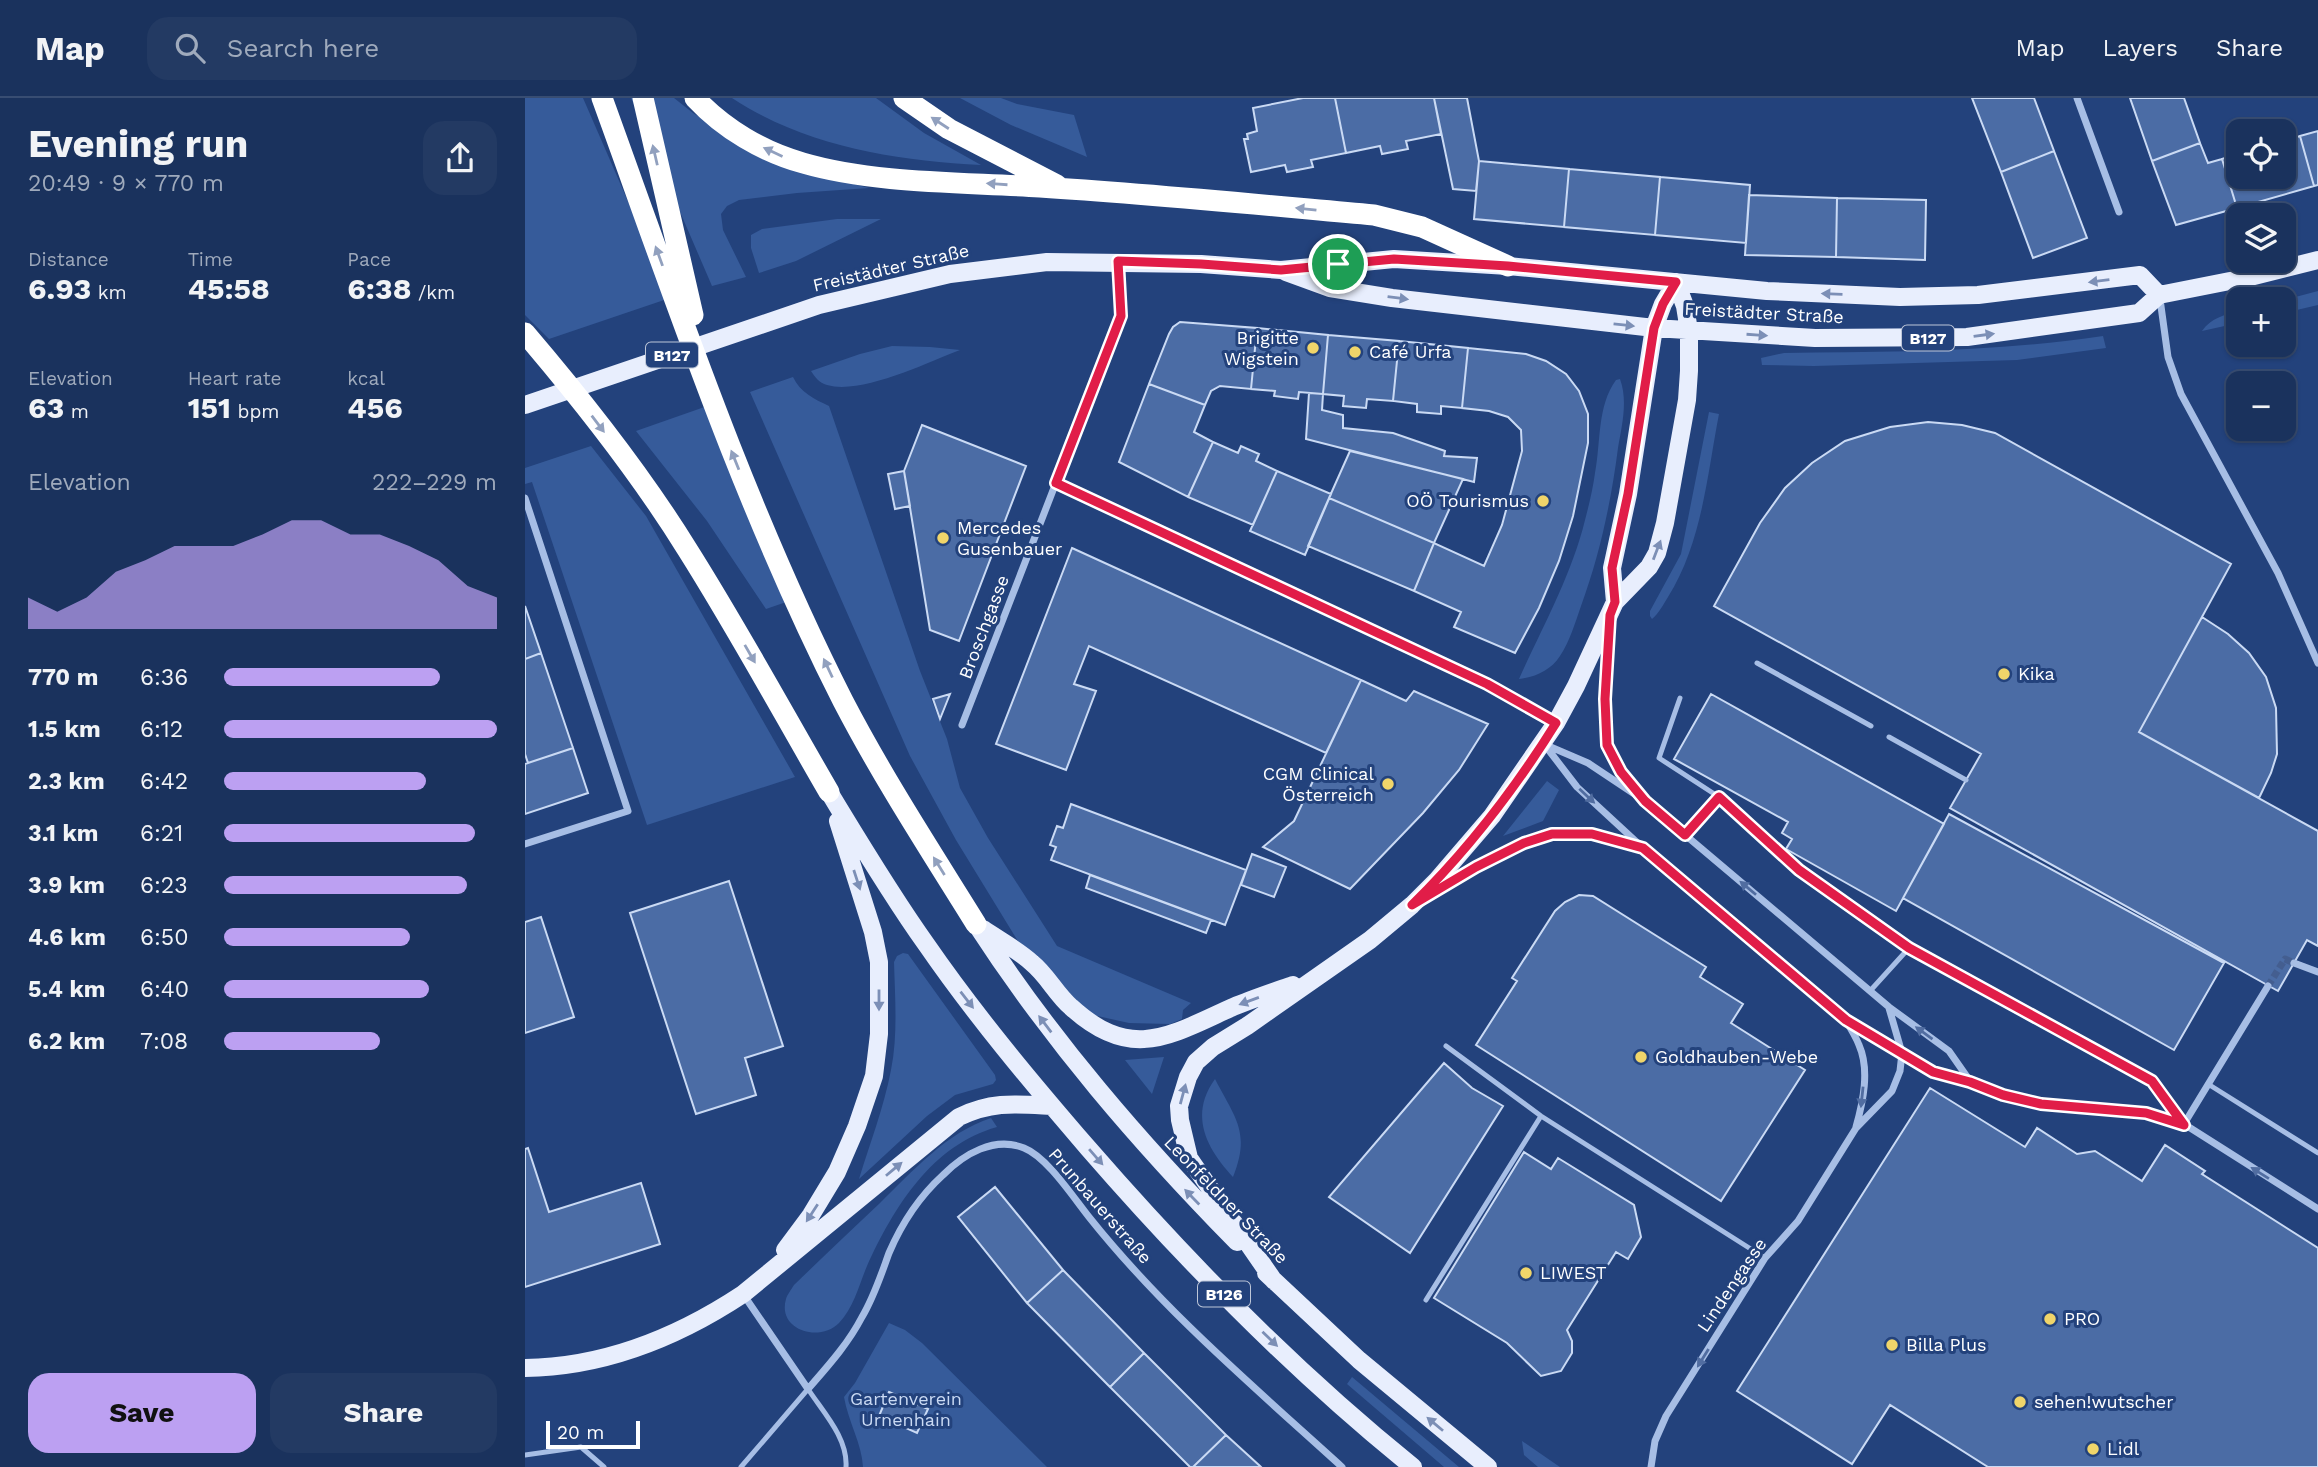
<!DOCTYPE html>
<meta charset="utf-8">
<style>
:root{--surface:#1a325d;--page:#233a63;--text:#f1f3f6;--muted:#9faabc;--line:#384d72;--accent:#bca0f2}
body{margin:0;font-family:"Work Sans",sans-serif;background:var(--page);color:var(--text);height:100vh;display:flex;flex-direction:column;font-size:26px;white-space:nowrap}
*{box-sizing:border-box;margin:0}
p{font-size:23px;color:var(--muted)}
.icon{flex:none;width:38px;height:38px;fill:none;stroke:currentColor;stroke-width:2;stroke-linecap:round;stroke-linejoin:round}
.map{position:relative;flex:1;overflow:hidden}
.details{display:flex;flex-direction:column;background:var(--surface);width:525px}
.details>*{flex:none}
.tools{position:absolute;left:1701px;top:21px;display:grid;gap:14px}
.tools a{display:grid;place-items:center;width:70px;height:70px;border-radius:14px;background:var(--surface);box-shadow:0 2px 5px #0004,0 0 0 2px var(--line);font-size:35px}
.scale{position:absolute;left:21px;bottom:18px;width:94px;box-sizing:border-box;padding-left:7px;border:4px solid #fff;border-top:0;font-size:19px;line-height:24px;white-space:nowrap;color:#fff;-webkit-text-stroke:5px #23427c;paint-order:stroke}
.pin{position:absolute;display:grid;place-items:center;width:60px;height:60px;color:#fff;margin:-30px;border:4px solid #fff;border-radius:50%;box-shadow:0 2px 7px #0007}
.round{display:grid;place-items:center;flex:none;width:74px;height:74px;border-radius:21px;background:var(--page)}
.summary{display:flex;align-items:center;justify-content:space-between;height:119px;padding:0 28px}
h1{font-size:38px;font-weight:700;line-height:52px}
.metrics{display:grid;grid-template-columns:repeat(3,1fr);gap:10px;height:119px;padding:7px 28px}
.metrics div{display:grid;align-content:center}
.metrics b{font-size:30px;font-weight:700}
.metrics small{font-size:19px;font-weight:400}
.metrics p{font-size:19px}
.chart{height:196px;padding:14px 28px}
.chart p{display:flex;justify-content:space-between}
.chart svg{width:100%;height:126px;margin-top:7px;fill:var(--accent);opacity:.7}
.button{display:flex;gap:14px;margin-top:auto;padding:14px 28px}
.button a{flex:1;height:80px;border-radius:21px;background:var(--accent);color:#111;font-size:28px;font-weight:700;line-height:80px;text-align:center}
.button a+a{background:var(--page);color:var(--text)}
ul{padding:0 28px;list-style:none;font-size:23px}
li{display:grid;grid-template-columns:112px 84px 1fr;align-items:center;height:52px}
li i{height:18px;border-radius:9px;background:var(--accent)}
header{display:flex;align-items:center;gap:42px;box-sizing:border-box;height:98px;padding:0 35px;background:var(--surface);border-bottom:2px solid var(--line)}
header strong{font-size:33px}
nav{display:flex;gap:38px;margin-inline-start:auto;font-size:24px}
.search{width:490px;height:63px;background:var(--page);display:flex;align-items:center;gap:18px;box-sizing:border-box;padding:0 24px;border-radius:21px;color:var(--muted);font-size:26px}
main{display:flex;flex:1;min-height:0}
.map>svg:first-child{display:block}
.green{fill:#365b9a}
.building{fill:#4b6ca5;stroke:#cadaf4;stroke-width:2}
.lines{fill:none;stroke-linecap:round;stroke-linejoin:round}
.street-tunnel{stroke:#445e90;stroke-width:7;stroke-dasharray:7 3.5;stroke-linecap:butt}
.lane{stroke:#a7bee5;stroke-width:5}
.street{stroke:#a7bee5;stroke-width:7}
.primary{stroke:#e8eefd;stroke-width:18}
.highway{stroke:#fff;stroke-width:21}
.oneway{fill:#91a0be}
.oneway2{fill:#7c8fb6}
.oneway3{fill:#516da1}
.route-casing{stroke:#fff;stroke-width:14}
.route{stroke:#e11d48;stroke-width:9}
.poi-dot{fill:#f0d56a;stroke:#23427c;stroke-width:2.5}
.labels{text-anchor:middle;stroke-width:6;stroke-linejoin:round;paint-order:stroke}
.shield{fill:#23427c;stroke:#bdc6d8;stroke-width:2}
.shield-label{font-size:16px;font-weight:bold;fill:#fff}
.street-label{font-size:18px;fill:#fff;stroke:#23427c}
.poi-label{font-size:18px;fill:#fff;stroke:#23427c;text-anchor:start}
.park-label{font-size:18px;fill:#cadaf4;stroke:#23427c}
</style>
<header>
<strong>Map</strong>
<div class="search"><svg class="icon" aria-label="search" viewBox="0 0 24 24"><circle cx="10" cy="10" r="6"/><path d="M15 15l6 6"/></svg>Search here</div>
<nav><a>Map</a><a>Layers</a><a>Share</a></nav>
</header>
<main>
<section class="details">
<div class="summary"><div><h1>Evening run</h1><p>20:49 · 9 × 770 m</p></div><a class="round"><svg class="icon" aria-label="share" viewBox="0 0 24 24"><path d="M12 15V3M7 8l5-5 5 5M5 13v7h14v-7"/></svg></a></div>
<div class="metrics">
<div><p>Distance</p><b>6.93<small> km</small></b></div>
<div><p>Time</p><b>45:58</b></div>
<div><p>Pace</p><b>6:38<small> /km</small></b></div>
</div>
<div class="metrics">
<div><p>Elevation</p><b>63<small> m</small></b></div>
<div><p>Heart rate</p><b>151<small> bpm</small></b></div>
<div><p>kcal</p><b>456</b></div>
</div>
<div class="chart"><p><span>Elevation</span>222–229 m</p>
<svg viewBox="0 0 160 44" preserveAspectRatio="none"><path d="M0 44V33L10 38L20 33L30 24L40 20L50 15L60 15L70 15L80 11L90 6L100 6L110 11L120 11L130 15L140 20L150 29L160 33V44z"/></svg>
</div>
<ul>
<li><b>770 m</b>6:36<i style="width:79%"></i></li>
<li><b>1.5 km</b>6:12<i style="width:100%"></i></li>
<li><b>2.3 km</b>6:42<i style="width:74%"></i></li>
<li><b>3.1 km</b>6:21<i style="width:92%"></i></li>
<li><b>3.9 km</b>6:23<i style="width:89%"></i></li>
<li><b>4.6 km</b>6:50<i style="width:68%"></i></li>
<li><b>5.4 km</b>6:40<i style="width:75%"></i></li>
<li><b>6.2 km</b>7:08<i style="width:57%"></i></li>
</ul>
<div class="button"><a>Save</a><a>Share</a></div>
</section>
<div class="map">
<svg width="1793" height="1369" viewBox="0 0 1793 1369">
<rect width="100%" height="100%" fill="#23427c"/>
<path class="green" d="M0 0H58L145 200 24 241 0 217Z
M106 0H149L168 15 220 47 282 74 344 90 272 95 214 102 202 108 196 116 198 132 221 179 187 188Z
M207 0H351L399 35 456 67C371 63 279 48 207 0Z
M435 0H476L492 6 549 17 562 59 486 27Z
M312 121H356L271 163 234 175 226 150V137L237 131Z
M1793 193V207L1759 215V202Z
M1713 213V225L1677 233C1686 220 1699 217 1713 213Z
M1578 238 1581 250 1492 262 1289 268 1237 267 1236 260 1259 255C1366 254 1473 254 1578 238Z
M367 248 405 249 435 252C401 265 336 297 302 287 294 285 290 279 286 273L335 256Z
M268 279C275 294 289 301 304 308L395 573 422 641 435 690 463 740 532 848 666 905 658 912 657 921 645 926 604 925 568 917 544 906 494 845 431 742 385 658 225 294Z
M1095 281C1103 303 1097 327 1093 350 1086 404 1075 456 1056 508 1050 525 1045 543 1035 558 1026 572 1011 579 994 581 1017 530 1047 476 1060 422 1064 407 1068 390 1070 375 1076 344 1072 308 1091 282Z
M188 306 270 501 241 511 182 423 111 333Z
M1184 314 1194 316C1182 378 1177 445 1143 499 1138 507 1134 515 1127 521L1125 518V513L1156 456Z
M66 348 121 418 270 679 122 727 7 384 0 386V370Z
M1022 683 1034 692 1018 723 978 738Z
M378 855 383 856 470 977 471 982 468 986 430 997 402 1018 334 1081C345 1045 359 1009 366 972 373 937 370 900 369 864L372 858Z
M639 959 627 996 600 962Z
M690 981C710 1020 726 1034 708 1079 681 1050 664 1017 690 981Z
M466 1020 472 1029C407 1047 369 1109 342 1168 334 1187 329 1209 314 1225 294 1245 252 1232 261 1201 262 1197 266 1192 269 1187 297 1160 326 1132 355 1105 387 1074 422 1034 466 1020Z
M364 1225 380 1232 397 1245 522 1369H338C337 1346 323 1323 319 1299L330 1285Z
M827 1279 934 1369H919L822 1286Z
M997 1343 1032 1367 1035 1369H1013L999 1357Z"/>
<path class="building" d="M778 0H810L821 55 786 62 788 69 762 74 760 67 726 74 719 41H723L722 36 732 33 728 10Z
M810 0H909L916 36 881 43 883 51 857 56 855 48 821 55Z
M909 0H942L954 63 951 93 928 91Z
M1447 0H1509L1529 53 1476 74Z
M1605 0H1659L1675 45 1627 63Z
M1793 33V87L1789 88 1775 38Z
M1775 38 1789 88 1712 110 1697 61 1713 56V79H1759V43Z
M1675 45 1683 65 1697 61 1712 110 1651 127 1627 63Z
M1529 53 1562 140 1508 160 1476 74Z
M954 63 1044 71 1039 129 949 121Z
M1044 71 1135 79 1130 137 1039 129Z
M1135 79 1225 87 1221 145 1130 137Z
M1224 97 1312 100 1311 159 1220 157Z
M1312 100 1401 102 1400 162 1311 159Z
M655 224 732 230 726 291 695 288 686 293 680 307 624 286 644 236 648 229Z
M732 230 803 237 798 296 774 294 773 301 749 298 750 293 726 291Z
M803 237 874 243 868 303 842 301 841 310 818 308 819 298 798 296Z
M874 243 943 250 937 310 916 308V316L892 314V306L868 303Z
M943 250 1001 256 1021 263 1041 276 1054 293 1063 316V345L1048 418 1034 463 1014 510 990 555 929 529 936 514 889 493 909 445 959 468 977 427 997 353 996 332 983 319 964 313 937 310Z
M624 286 680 307 669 334 688 344 663 399 594 364Z
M784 295 798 296 797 312 818 317V330L868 335 920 353 919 358 952 360 949 384 781 341Z
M1403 324 1437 327 1470 335 1706 466 1614 634 1793 733V848L1782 842 1753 893 1425 710 1456 656 1189 508 1235 425 1260 390 1287 365 1320 343 1365 329Z
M397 327 501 368 434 543 405 532 379 373Z
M688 344 713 355 716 348 734 356 731 363 752 373 728 427 663 399Z
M825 353 938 381 909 445 804 400Z
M379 373 385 408 370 411 363 376Z
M752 373 806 396 780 457 725 433Z
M804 400 909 445 889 493 783 448Z
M547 450 836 582 801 655 564 548 549 586 571 593 541 672 471 646Z
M0 508 16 555 0 561Z
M1677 519 1703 536 1724 555 1741 579 1751 610 1752 656 1746 675 1734 700 1614 634Z
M16 555 48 650 3 665 0 656V561Z
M836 582 881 603 889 593 963 626 934 672 898 715 825 791 738 749 769 723Z
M425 596 415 621 408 601Z
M1186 596 1419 726 1371 813 1261 751 1267 741 1257 735 1263 724 1149 661Z
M48 650 63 695 0 716V666Z
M546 706 721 772 700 827 526 762 531 749 525 747 532 728 538 730Z
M1424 716 1699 865 1649 952 1378 800Z
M727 756 761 769 749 799 716 787Z
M565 777 686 822 681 835 561 790Z
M204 783 258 948 220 960 231 997 171 1016 105 815Z
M1054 797 1068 798 1181 869 1175 879 1218 906 1206 925 1280 972 1196 1103 951 947 992 883 987 880 1030 813 1040 804Z
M16 819 49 919 0 935V824Z
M919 965 947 990 978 1008 885 1155 804 1099Z
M1405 990 1500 1049 1512 1030 1552 1056 1570 1053 1617 1083 1640 1047 1680 1073 1677 1076 1793 1150V1369H1463L1365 1307 1327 1366 1212 1293Z
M3 1050 24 1114 116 1085 135 1146 0 1189V1051Z
M999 1054 1026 1071 1033 1060 1109 1107 1116 1139 1103 1161 1091 1154 1042 1232 1047 1243V1255L1036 1273 1016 1278 982 1245 909 1200Z
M470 1089 538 1172 502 1205 433 1119Z
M538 1172 619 1255 585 1289 502 1205Z
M619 1255 701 1337 668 1369H665L585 1289Z
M364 1294 403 1311 392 1335 354 1318Z
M701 1337 735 1368 736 1369H668Z"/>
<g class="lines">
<path class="street-tunnel" d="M1743 888 1760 861 1769 865"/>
<path class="lane" d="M1232 565 1346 628
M1155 600 1134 660 1194 699 1160 737
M1364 639 1441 682
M1194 699 1274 772 1384 850 1345 893
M1384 850 1627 983 1658 1025
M921 948 1016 1018 1240 1160
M1683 986 1793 1055
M901 1202 1016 1018
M0 1357 56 1349 79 1369
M216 1369 283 1291C298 1314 323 1340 321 1369"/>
<path class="street" d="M1552 0 1594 114
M1635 201 1643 259 1656 296 1753 475 1793 565
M531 385 962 586 1031 625
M0 400 103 713 0 746
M1084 531 1080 601 1082 647 1096 674 1120 703 1364 909 1424 953 1445 983
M437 627 596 217 594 164
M1019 646 1052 689 1117 749
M1021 647 1063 665 1114 699
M911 792 999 745 1027 736H1067L1118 750 1321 922 1408 974 1445 984 1478 997 1516 1006 1621 1015 1659 1026 1793 1111
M1769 865 1793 874
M1321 923C1326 931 1331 939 1334 947 1345 972 1338 1004 1331 1029
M1659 1026 1743 888
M218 1196 283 1291C303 1268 323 1246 337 1219 349 1199 356 1177 364 1155 376 1127 395 1098 418 1077 439 1056 469 1038 499 1050 522 1059 548 1099 564 1119 638 1212 729 1289 817 1369
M1126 1369 1130 1343 1141 1318 1240 1160 1273 1123 1331 1030 1367 993 1375 973 1377 955 1364 910"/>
<path class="primary" d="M761 174 805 190 867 200 1129 230 1290 240 1442 239 1614 215 1634 197 1725 179 1793 162
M0 307 294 207 425 176 522 164 676 166 756 172 869 161 983 168 1242 193 1375 199 1453 197 1615 177 1634 197
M1090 504 1087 470 1103 396 1129 230 1138 206 1151 184
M304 694C335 745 366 797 401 846 450 917 506 984 563 1050 662 1164 770 1274 888 1369
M451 826C527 943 614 1044 712 1144
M458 831C474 842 493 852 507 865 522 877 531 896 546 909 606 964 644 938 708 909 727 901 748 894 768 887
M260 1152 286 1117 312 1074 332 1028 349 978 354 936V864L348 834 313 723
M741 1175 834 1262 963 1369
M749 1183 664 1060 655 1022 654 1008 663 979 671 964 688 949 722 928 845 842 887 807 912 782 967 718 1031 625 1051 588 1090 504 1124 469 1132 455 1140 425 1162 302 1164 273V233L1160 208 1151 184
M0 1270C78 1269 153 1239 218 1196L434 1019C467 1003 491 1006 526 1008"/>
<path class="highway" d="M77 0C151 204 220 410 318 603 358 680 405 752 451 826
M118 0 168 217
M170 0C199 31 238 54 278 65 350 86 440 84 515 89 627 96 738 107 849 117L897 129 983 168
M379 0 424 31 532 87
M0 235C58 303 115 375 162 451 212 530 257 613 304 694"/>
</g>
<defs><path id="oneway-solid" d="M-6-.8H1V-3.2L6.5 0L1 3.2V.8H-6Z" transform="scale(1.75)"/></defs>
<g class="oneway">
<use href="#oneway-solid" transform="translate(415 25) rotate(-147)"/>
<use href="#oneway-solid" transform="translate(248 54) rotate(-155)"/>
<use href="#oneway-solid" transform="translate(130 57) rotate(-103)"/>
<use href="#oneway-solid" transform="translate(472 86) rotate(-176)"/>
<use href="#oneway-solid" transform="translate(781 111) rotate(-174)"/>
<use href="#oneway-solid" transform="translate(134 158) rotate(-110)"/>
<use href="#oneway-solid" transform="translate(73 326) rotate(53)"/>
<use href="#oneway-solid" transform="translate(210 362) rotate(-112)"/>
<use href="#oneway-solid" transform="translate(225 556) rotate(60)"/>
<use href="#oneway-solid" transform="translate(303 570) rotate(-115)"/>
<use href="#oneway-solid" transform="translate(414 768) rotate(-122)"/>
</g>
<g class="oneway2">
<use href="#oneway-solid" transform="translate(1574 183) rotate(173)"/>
<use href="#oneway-solid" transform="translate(1307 196) rotate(-178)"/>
<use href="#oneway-solid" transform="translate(873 200) rotate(7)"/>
<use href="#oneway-solid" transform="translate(1099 227) rotate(6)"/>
<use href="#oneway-solid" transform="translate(1232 237) rotate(4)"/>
<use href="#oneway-solid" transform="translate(1459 237) rotate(-8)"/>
<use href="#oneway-solid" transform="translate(1132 452) rotate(-69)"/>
<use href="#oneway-solid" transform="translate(332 782) rotate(72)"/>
<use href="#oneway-solid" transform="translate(354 902) rotate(90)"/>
<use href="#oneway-solid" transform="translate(442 902) rotate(52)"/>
<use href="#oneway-solid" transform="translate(724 903) rotate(160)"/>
<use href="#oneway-solid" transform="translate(520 926) rotate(-127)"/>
<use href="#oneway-solid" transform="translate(658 996) rotate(-75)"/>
<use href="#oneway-solid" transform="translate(571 1059) rotate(49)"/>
<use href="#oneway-solid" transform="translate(369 1071) rotate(-40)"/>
<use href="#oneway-solid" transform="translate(667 1099) rotate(-134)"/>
<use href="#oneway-solid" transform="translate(287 1115) rotate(123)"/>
<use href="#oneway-solid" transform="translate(745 1241) rotate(44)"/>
<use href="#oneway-solid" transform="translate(910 1326) rotate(-140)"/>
</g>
<g class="oneway3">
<use href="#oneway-solid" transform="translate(1062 698) rotate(43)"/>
<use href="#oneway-solid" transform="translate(1223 790) rotate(-140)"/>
<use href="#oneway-solid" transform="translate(1399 935) rotate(-144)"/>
<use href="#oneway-solid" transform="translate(1337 999) rotate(96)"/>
<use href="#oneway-solid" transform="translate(1735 1075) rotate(-148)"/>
<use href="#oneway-solid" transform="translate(1178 1260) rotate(122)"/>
</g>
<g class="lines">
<g class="route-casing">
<path id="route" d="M869 161 983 168 1151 184 1138 206 1129 230 1103 396 1087 470 1090 504 1085 517 1080 601 1082 647 1096 674 1120 703 1160 737 1194 699 1274 772 1384 850 1627 983 1659 1027 1621 1015 1516 1006 1478 997 1445 984 1408 974 1321 922 1118 750 1067 736H1027L999 745 951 769 887 807C942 753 990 691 1031 625L962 586 531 385 596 218 593 163 676 166 756 172Z"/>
</g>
<use href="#route" class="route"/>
</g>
<g class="poi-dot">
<circle cx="788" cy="250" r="7"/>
<circle cx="830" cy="254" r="7"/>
<circle cx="1018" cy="403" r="7"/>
<circle cx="418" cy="440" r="7"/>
<circle cx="1479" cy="576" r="7"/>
<circle cx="863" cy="686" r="7"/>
<circle cx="1116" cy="959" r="7"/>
<circle cx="1001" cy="1175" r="7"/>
<circle cx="1525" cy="1221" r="7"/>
<circle cx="1367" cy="1247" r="7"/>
<circle cx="1495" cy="1304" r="7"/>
<circle cx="1568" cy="1351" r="7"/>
</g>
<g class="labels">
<g class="shield">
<rect x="1377" y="227.5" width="52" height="25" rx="5"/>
<rect x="121" y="244.5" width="52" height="25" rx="5"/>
<rect x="673" y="1183.5" width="52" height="25" rx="5"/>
</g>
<g class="shield-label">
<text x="1403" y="246">B127</text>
<text x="147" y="263">B127</text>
<text x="699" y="1202">B126</text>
</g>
<g class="street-label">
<text transform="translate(366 170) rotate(-13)" y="6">Freistädter Straße</text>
<text transform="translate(1239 215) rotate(3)" y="6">Freistädter Straße</text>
<text transform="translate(459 529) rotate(-69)" y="6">Broschgasse</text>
<text transform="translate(701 1102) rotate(46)" y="6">Leonfeldner Straße</text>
<text transform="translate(575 1108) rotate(49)" y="6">Prunbauerstraße</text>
<text transform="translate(1207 1187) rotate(-56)" y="6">Lindengasse</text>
</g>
<g class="poi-label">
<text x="774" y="246" text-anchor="end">Brigitte<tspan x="774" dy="21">Wigstein</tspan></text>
<text x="844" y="260">Café Urfa</text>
<text x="1004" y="409" text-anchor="end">OÖ Tourismus</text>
<text x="432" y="436">Mercedes<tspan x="432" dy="21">Gusenbauer</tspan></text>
<text x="1493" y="582">Kika</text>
<text x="849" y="682" text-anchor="end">CGM Clinical<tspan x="849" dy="21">Österreich</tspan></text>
<text x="1130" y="965">Goldhauben-Webe</text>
<text x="1015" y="1181">LIWEST</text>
<text x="1539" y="1227">PRO</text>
<text x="1381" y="1253">Billa Plus</text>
<text x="1509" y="1310">sehen!wutscher</text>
<text x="1582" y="1357">Lidl</text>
</g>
<g class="park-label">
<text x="381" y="1307">Gartenverein<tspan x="381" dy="21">Urnenhain</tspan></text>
</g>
</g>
</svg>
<div class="tools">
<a><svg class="icon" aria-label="locate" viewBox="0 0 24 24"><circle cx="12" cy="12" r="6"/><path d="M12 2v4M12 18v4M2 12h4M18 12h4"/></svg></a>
<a><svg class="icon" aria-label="layers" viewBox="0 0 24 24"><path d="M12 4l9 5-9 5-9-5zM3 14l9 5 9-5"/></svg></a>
<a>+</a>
<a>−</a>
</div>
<div class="scale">20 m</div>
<div class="pin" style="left:813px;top:166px;background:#1e9e55"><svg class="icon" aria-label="arrive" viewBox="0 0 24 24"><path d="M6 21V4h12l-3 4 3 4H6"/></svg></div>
</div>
</main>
